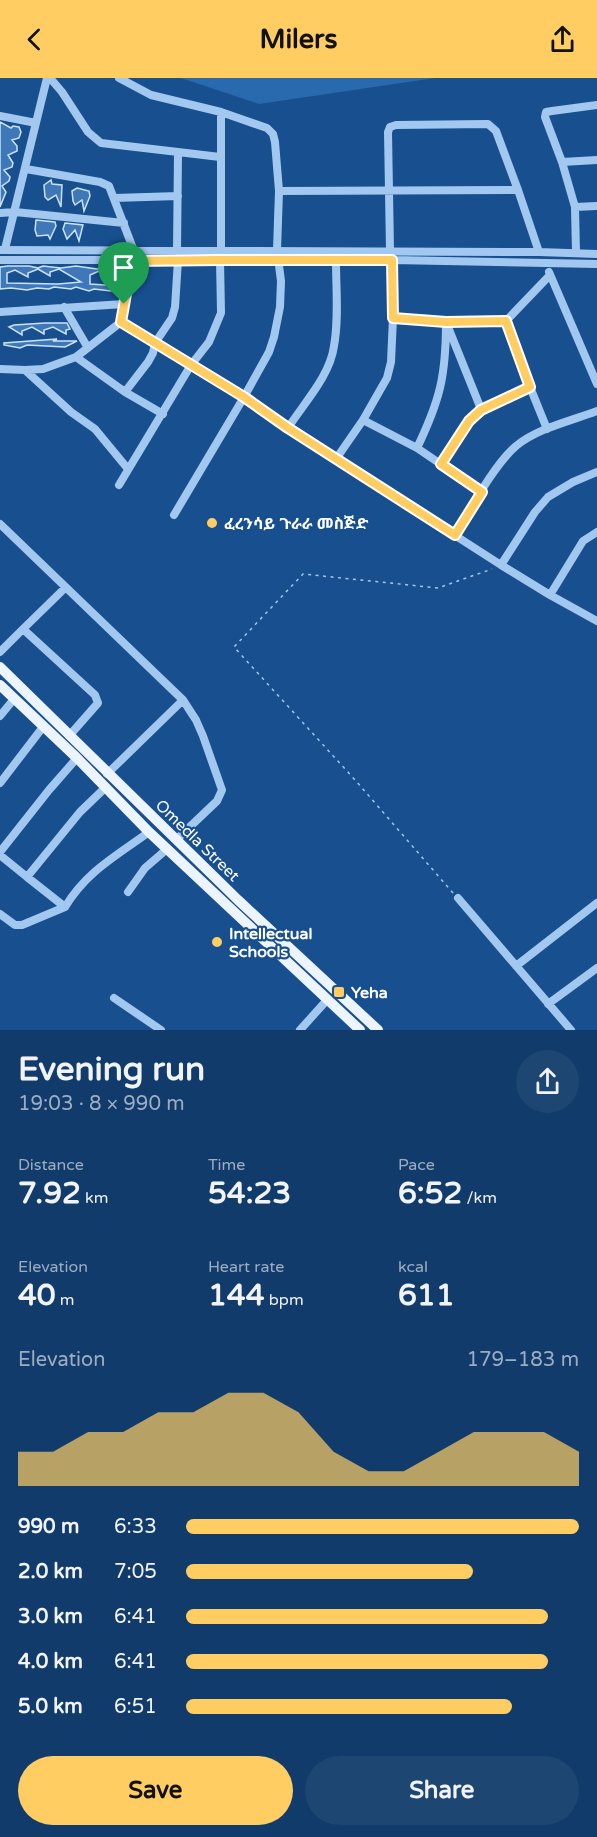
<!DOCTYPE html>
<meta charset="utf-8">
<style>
:root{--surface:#113b6b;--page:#1e4673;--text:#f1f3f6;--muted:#9cadc1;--accent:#ffcd62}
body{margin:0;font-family:"Varela Round","Noto Sans Ethiopic",sans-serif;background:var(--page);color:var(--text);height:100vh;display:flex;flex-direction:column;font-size:22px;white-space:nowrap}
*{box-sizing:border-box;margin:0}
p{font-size:20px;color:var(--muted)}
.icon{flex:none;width:33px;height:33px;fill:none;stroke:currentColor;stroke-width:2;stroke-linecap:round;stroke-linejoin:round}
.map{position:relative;height:952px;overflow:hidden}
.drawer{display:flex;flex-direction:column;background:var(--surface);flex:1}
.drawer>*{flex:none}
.pin{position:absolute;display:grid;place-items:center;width:51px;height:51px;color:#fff;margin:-62px -26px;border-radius:50% 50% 50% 0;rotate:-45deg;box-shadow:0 0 6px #0007}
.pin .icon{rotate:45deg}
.round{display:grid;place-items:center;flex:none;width:63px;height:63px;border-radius:32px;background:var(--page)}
.summary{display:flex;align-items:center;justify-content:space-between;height:102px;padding:0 18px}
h1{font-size:33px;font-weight:700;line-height:45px}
.metrics{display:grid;grid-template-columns:repeat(3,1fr);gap:9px;height:102px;padding:6px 18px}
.metrics div{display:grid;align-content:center}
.metrics b{font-size:30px;font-weight:700}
.metrics small{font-size:16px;font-weight:400}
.metrics p{font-size:16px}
.chart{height:168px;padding:12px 18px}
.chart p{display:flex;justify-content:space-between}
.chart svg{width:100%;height:108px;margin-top:6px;fill:var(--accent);opacity:.7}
.cta{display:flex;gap:12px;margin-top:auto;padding:12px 18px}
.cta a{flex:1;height:69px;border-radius:36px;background:var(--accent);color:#111;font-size:24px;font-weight:700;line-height:69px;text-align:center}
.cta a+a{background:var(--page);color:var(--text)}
ul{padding:0 18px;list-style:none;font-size:20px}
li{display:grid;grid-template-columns:96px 72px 1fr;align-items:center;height:45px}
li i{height:15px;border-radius:8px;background:var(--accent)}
header{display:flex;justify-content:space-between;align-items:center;height:78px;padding:0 18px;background:var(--accent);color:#111;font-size:27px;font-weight:700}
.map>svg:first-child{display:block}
.green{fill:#2969ae}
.building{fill:#3f78b8;stroke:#cae2fb;stroke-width:1.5;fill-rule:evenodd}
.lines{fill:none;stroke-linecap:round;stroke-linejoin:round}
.path{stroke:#a3c8f0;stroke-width:1.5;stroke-dasharray:3 4.5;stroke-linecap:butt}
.minor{stroke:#a3c8f0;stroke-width:8}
.major{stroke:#ecf4ff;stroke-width:10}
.route-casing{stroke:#fff;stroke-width:12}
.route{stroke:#ffcd62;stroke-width:8}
.poi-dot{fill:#ffcd62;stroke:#174f8f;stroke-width:2}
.labels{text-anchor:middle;stroke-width:4.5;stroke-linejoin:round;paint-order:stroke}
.poi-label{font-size:16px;font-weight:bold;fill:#fff;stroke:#174f8f;text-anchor:start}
.street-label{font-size:16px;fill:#fff;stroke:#174f8f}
</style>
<header><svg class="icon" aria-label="back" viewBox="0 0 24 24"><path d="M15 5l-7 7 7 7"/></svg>Milers<svg class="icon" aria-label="share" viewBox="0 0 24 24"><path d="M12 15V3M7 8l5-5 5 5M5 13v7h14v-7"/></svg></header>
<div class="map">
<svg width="597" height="952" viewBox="0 0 597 952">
<rect width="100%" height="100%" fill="#174f8f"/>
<path class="green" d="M181 0H435L259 26Z"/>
<path class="building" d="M0 44 11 50 13 48 19 49 21 54 19 60 12 62 17 68V73L8 77 13 85 12 89 4 92 10 99 9 103 2 108 6 114 0 129Z
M51 102 52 106 62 107 61 129 56 117 48 122 45 119 44 107Z
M77 110 89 113 90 118 84 133 82 122 75 127 73 123 72 113Z
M36 142 55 144 56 148 50 161 48 157 37 158 35 152Z
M65 145 83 147 79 163 75 152 67 161 63 151Z
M8 188H29L38 190 43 188 61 190 76 188 97 191 113 189 124 192 112 196V200L99 193 90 197V206L121 208 111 213 94 211 89 213 76 209 71 211 54 209 49 211 37 210 27 212 11 210 0 211V189ZM38 191 50 198V194L59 191 81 204 58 206 7 205V195L15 192 28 199V195Z
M45 245H67L70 251 66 252V256L53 249 44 252V256L32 249 22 253V257L9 249 14 247Z
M57 261 53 263H77L65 269 27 267 20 270 4 267V265Z"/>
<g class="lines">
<path class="path" d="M453 815 356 703 234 569 303 496 438 510 492 491"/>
<path class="minor" d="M50 0 62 14 88 54 101 65 178 74
M119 0 151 17 221 34 267 50 273 56 275 64 279 113 518 112 539 174
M221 34V173
M0 38 36 45
M562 84 597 82
M26 91 100 104 109 108 134 173
M114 120 178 118
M575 129 597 128
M0 135 15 134 124 145
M5 171 47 0
M0 172 539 174 597 176
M177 173 178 74 220 79
M390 173 388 54 390 49 396 47 488 46 496 53 518 112
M576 175 575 129 562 84 545 39 546 34 552 33 597 27
M0 182H392L597 186
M392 182 393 240
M549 194 597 306
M64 229 88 270
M0 234 124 226
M121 244 191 287 209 264 221 235 220 182
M76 279 121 244 132 183
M0 291 25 292
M530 309 547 351
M125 314 76 279 43 291 25 292 71 334 95 351 128 391
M163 336 125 314 148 284 153 275 155 265 172 240 175 229 178 182
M363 342 387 300 391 284 393 240 446 244 506 243
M288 350C304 325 330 298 334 268 339 241 336 211 336 183
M417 370C440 322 446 298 446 244L481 331
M336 381 363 342 417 370 482 414
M441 386 469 343 481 331 530 309 506 243 550 197
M119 407 191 287 244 319 288 350 501 487 550 517 597 543
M174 437 244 319 269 274 274 259 280 229 281 203 277 172 279 113
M0 446 183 622 196 642 203 658 222 712 217 723 176 762
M455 457C471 431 493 388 516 368 538 350 571 343 597 333
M501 487 535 434 548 419 573 404 597 394
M550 517 583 463 597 454
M23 551 65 510
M0 574 23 551 95 617 98 625 69 658
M0 638 14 621
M107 696 183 622
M0 705 43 649
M0 774 49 712 77 680
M0 777 27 799 80 734 106 709
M128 814 145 790 167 771
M458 820 571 952
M65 829C87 793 116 778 149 754
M0 836 15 847H22L65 829 27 799
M516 888 597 825
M114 920 161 952
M548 926 597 890
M300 952 327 922"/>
<path class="major" d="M0 589 238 822 378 952
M0 607 77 680 149 754 360 952"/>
</g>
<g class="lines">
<g class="route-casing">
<path id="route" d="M220 182H392L393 240 446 244 506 243 530 309 481 332 469 343 441 386 482 414 455 457 288 350 244 319 121 244 132 183Z"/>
</g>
<use href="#route" class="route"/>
</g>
<g class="poi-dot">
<circle cx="212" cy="445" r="6"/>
<circle cx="217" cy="864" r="6"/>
<rect x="333" y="908" width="12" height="12" rx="3"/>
</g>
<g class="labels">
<g class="poi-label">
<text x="224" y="451">ፈረንሳይ ጉራራ መስጅድ</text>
<text x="229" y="861">Intellectual<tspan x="229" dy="18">Schools</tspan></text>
<text x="351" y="920">Yeha</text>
</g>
<g class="street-label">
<text transform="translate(198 762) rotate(44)" y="6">Omedla Street</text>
</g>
</g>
</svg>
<div class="pin" style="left:124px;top:226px;background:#1e9e55"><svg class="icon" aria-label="arrive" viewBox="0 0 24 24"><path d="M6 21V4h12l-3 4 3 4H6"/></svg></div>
</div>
<section class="drawer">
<div class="summary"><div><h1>Evening run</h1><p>19:03 · 8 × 990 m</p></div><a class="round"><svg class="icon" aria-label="share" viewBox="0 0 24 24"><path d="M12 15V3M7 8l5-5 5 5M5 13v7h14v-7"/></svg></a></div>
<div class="metrics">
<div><p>Distance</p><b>7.92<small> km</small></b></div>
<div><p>Time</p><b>54:23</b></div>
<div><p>Pace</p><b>6:52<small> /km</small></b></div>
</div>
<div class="metrics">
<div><p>Elevation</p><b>40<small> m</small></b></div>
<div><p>Heart rate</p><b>144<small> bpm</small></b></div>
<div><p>kcal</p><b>611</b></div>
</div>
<div class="chart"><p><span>Elevation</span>179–183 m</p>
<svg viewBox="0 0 160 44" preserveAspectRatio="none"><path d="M0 44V30L10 30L20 22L30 22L40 14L50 14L60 6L70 6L80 14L90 30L100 38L110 38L120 30L130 22L140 22L150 22L160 30V44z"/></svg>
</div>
<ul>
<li><b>990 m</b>6:33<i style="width:100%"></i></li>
<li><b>2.0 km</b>7:05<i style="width:73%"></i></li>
<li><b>3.0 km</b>6:41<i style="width:92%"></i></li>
<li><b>4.0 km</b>6:41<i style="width:92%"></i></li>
<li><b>5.0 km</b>6:51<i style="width:83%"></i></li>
</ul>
<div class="cta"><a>Save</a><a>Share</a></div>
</section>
